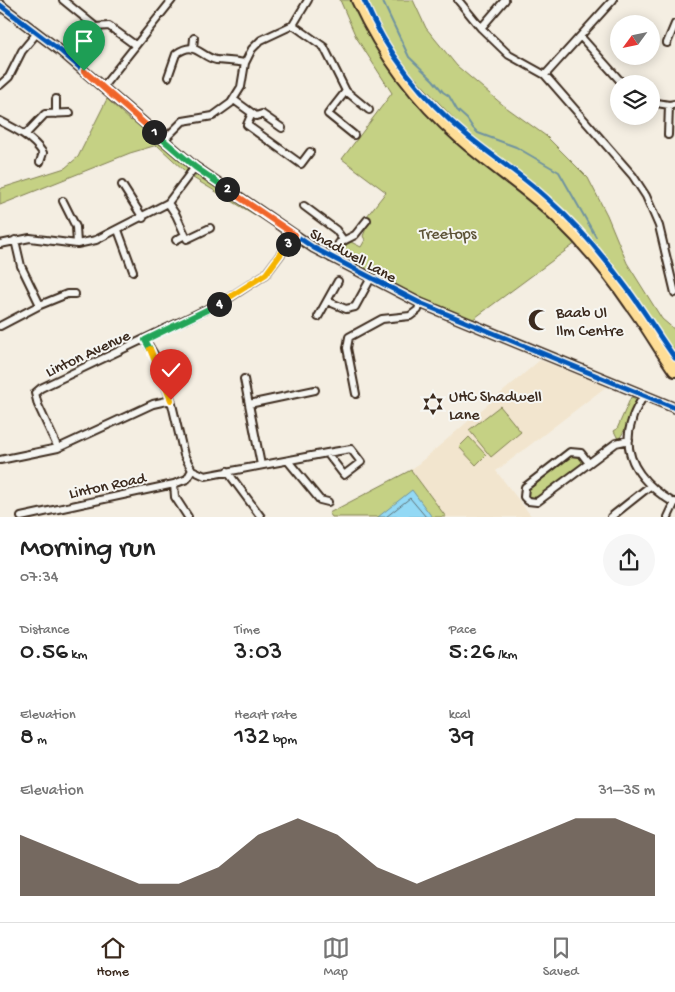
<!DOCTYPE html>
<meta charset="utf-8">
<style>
:root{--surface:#fff;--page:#f6f6f6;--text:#222;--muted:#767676;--line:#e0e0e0;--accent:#3b2a1e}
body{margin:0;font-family:"Gochi Hand",sans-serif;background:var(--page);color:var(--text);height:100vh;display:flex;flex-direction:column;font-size:19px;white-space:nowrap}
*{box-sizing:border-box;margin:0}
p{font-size:16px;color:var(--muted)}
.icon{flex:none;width:28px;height:28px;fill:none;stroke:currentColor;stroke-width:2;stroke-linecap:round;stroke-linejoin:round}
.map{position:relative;height:517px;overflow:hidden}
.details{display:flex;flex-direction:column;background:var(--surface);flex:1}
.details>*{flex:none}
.needle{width:32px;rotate:237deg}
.tools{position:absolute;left:610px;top:15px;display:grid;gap:10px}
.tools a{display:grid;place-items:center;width:50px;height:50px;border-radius:50%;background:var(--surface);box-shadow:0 2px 12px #0003;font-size:25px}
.pin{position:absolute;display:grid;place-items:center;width:42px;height:42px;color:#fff;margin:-51px -21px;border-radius:50% 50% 50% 0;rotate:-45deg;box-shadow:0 0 5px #0007}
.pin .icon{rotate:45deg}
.km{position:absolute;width:25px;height:25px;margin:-12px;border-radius:50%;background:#222;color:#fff;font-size:14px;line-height:25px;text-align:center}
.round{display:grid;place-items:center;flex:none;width:52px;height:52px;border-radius:26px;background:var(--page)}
.head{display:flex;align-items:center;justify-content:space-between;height:85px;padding:0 20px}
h1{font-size:28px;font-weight:600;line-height:38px}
.metrics{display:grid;grid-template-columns:repeat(3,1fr);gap:8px;height:85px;padding:5px 20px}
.metrics div{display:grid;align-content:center}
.metrics b{font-size:25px;font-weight:600}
.metrics small{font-size:14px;font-weight:400}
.metrics p{font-size:14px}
.chart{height:140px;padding:10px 20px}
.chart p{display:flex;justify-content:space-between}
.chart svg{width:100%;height:90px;margin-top:5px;fill:var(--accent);opacity:.7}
.tabs{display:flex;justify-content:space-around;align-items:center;height:70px;border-top:1px solid var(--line);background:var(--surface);font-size:14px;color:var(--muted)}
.tabs a{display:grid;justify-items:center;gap:2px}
.tabs .selected{color:var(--accent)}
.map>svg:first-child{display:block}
.built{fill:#f2e5ce}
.green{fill:#c5d184;stroke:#807e51}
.water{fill:#93d9f5;stroke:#70939f}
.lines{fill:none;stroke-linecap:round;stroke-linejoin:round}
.shore{stroke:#5e7074;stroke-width:1}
.stream{stroke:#70939f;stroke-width:2}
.street-casing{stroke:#3b2a1e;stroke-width:10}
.secondary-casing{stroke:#3b2a1e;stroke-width:12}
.highway-casing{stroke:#3b2a1e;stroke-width:16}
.street{stroke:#f6f6f2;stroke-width:6}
.secondary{stroke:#f6f6f2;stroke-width:9}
.highway{stroke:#fedd96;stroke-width:12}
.cycleway-casing{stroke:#f6f6f2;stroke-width:8}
.cycleway{stroke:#0057b8;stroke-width:5}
.split-1-casing{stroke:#fff;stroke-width:10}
.split-2-casing{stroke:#fff;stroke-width:10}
.split-3-casing{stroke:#fff;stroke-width:10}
.split-4-casing{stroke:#fff;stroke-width:10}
.split-5-casing{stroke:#fff;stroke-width:10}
.split-6-casing{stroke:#fff;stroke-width:10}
.split-1{stroke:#f0652b;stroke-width:6}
.split-2{stroke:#22a559;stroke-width:6}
.split-3{stroke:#f0652b;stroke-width:6}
.split-4{stroke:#f5b400;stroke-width:6}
.split-5{stroke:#22a559;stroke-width:6}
.split-6{stroke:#f5b400;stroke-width:6}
.labels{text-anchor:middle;stroke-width:4;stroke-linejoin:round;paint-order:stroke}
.park-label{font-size:16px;fill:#5e5438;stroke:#f6f6f2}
.street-label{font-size:16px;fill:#3b2a1e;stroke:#f6f6f2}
.poi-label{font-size:16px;fill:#3b2a1e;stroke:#f6f6f2;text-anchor:start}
</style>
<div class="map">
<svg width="675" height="517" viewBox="0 0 675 517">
<rect width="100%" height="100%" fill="#f4eee2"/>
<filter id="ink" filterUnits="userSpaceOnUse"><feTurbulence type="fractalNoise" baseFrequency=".02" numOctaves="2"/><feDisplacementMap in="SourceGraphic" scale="10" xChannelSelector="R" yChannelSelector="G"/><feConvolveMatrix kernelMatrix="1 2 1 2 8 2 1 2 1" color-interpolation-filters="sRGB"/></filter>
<g filter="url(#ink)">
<path class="built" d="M540 360 607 386 496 471 532 517H446L411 470Z"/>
<path class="green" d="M340 0H353L395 74 534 200 576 243 472 320C427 301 382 282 341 256L343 247 351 242 361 247 365 240 363 236 367 226 363 221 386 192 342 159 392 93 356 37Z
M367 0H413L426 28 457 66 503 105 546 136 588 178 607 215 627 263 662 319 675 330V354L626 282 563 209 541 190 471 137 411 73C392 51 380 25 367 0Z
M107 99 131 121 133 120 186 163 188 168 186 172 157 145 130 153 0 205V190L2 188 65 168 78 157Z
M197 175 202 176 272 225 193 178Z
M631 397 637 399C633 408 624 436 618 439L614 431 617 429Z
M500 406 521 432 491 457 469 430Z
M469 437 486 455 476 465 459 447Z
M574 455 582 459 583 462 579 467 538 499 529 498 526 490 567 458Z
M411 470 446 517H332L329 513Z"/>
<path class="water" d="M412 490 432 517H378Z"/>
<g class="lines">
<path class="shore" d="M386 517 410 498 426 517"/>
<path class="stream" d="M382 0 409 57 433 80 443 92 449 96 457 110 467 119 473 128 478 133 516 147 559 172 596 237"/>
<g class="street-casing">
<path id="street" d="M63 0 96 27
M458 0 481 28 509 55 545 75 633 176 646 196 659 226 675 293
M293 25 324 47 346 91 369 110
M481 28 505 0
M581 37 623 84
M667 43 675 24
M80 46 96 27 109 26 135 45
M193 48 194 38
M545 75 613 0
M168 77 176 54C196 40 199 56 216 60 226 61 235 61 245 63
M0 85 9 77 22 51 37 33
M102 88 172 0
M346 91 328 114 354 135
M56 99V114
M234 100 256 116 262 114 282 128
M651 102 669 105 675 104
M252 113 247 125 301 164 310 152
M0 121C16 129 33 138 43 153L40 162
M25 135 45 114 70 113
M668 135 669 105
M163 141 183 121 213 116 231 103 241 87 245 63 252 49 261 40 293 25 308 0
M122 185 143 218
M63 201 76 227 77 244
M168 203 176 215 187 239 210 228
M304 206 336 230 344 241
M118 230 133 271
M176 240 185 235
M0 244 30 238 77 244 96 240 168 203 195 167
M331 258 339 243 355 235 367 220
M327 301 346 309 355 307 371 278
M40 305 67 294H75
M318 317 338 281
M0 326 40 305 21 266 15 240
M145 339 155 356 171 400 184 455 192 470
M244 379 261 465
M356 394 347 348 349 337 382 319 410 316 418 310 420 303
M644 395C640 403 634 411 632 420 619 458 644 485 674 503
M249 404 315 390
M58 448 38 405 35 393 41 388 226 300 266 274 295 235
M351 449 361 462 344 475 327 453Z
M0 460 58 448 153 404 171 400
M288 461 320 500 328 502
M588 462 581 453 570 452 525 487 524 497 528 501 537 502 616 443 629 440
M192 470 205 476 327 453
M227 471 261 517
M174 484 175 497 188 517
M21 517 174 484 187 479 192 470
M611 517 650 486
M668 517 675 502"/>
</g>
<g class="secondary-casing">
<path id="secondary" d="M0 5 62 52 195 167 314 248 420 303 675 408"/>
</g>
<g class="highway-casing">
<path id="highway" d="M358 0C383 54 416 99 461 138 492 166 528 188 558 217 585 243 610 273 631 304 647 325 660 349 675 370"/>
</g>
<use href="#street" class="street"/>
<use href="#secondary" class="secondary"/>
<use href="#highway" class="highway"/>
<g class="cycleway-casing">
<path id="cycleway" d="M364 0C387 54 424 100 469 137 496 159 525 177 550 201 577 225 601 253 623 283 642 307 657 333 675 358
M0 5 62 52 195 167 314 248 420 303 675 408"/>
</g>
<use href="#cycleway" class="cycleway"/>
</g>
</g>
<g class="lines" filter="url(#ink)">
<g class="split-1-casing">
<path id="split-1" d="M84 71 154 132"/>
</g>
<g class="split-2-casing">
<path id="split-2" d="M154 132 195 167 227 189"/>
</g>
<g class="split-3-casing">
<path id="split-3" d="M227 189 295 235 288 244"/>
</g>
<g class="split-4-casing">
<path id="split-4" d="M219 304 266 274 288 244"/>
</g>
<g class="split-5-casing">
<path id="split-5" d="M150 349 145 340 219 304"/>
</g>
<g class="split-6-casing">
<path id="split-6" d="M150 349 171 400"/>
</g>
<use href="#split-1" class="split-1"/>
<use href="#split-2" class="split-2"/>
<use href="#split-3" class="split-3"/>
<use href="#split-4" class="split-4"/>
<use href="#split-5" class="split-5"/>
<use href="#split-6" class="split-6"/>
</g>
<defs>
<g id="mosque-bare" transform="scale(1.725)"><path d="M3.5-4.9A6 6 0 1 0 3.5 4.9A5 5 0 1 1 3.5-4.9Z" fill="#3b2a1e" stroke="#f6f6f2" stroke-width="2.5" paint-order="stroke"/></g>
<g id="synagogue-bare" transform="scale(1.725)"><path d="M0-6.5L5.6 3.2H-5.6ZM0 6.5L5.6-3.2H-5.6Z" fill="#3b2a1e" stroke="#f6f6f2" stroke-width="2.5" paint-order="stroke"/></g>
</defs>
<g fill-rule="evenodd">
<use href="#mosque-bare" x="539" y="320"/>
<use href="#synagogue-bare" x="433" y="404"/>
</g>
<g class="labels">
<g class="park-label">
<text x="448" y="238">Treetops</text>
</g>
<g class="street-label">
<text transform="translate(354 254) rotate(29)" y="6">Shadwell Lane</text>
<text transform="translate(87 352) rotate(-25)" y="6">Linton Avenue</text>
<text transform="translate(107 484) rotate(-12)" y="6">Linton Road</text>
</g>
<g class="poi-label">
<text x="556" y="317">Baab Ul<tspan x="556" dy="18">Ilm Centre</tspan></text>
<text x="449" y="401">UHC Shadwell<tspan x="449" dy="18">Lane</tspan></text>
</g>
</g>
</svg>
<div class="tools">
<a><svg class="needle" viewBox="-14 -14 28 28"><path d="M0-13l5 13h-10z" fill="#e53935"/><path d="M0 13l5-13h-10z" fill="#767676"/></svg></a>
<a><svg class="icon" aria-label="layers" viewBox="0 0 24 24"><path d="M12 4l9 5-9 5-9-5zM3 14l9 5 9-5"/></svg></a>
</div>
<div class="pin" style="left:84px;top:71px;background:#1e9e55"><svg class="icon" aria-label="arrive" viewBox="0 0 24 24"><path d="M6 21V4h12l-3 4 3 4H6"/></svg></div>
<div class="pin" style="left:171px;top:400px;background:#d93025"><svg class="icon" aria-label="check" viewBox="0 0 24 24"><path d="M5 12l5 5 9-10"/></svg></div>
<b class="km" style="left:154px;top:132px">1</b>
<b class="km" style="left:227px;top:189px">2</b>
<b class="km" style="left:288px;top:244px">3</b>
<b class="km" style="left:219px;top:304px">4</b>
</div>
<section class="details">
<div class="head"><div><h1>Morning run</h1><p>07:34</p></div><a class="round"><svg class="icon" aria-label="share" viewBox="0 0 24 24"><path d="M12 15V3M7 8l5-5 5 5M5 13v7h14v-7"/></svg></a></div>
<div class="metrics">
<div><p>Distance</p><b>0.56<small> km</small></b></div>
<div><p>Time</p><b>3:03</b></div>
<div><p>Pace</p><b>5:26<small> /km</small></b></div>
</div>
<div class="metrics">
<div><p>Elevation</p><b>8<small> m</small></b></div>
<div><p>Heart rate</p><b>132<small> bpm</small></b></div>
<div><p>kcal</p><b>39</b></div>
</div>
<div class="chart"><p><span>Elevation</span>31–35 m</p>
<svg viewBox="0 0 160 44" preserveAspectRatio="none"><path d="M0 44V14L10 22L20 30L30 38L40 38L50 30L60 14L70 6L80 14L90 30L100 38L110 30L120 22L130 14L140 6L150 6L160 14V44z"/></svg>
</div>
</section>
<nav class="tabs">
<a class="selected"><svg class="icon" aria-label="home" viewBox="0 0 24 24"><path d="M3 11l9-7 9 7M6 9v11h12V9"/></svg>Home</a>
<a><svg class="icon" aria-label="map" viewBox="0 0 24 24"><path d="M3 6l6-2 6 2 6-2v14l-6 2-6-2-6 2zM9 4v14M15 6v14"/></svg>Map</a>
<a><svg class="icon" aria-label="saved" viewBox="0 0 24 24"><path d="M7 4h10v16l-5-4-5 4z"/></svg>Saved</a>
</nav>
